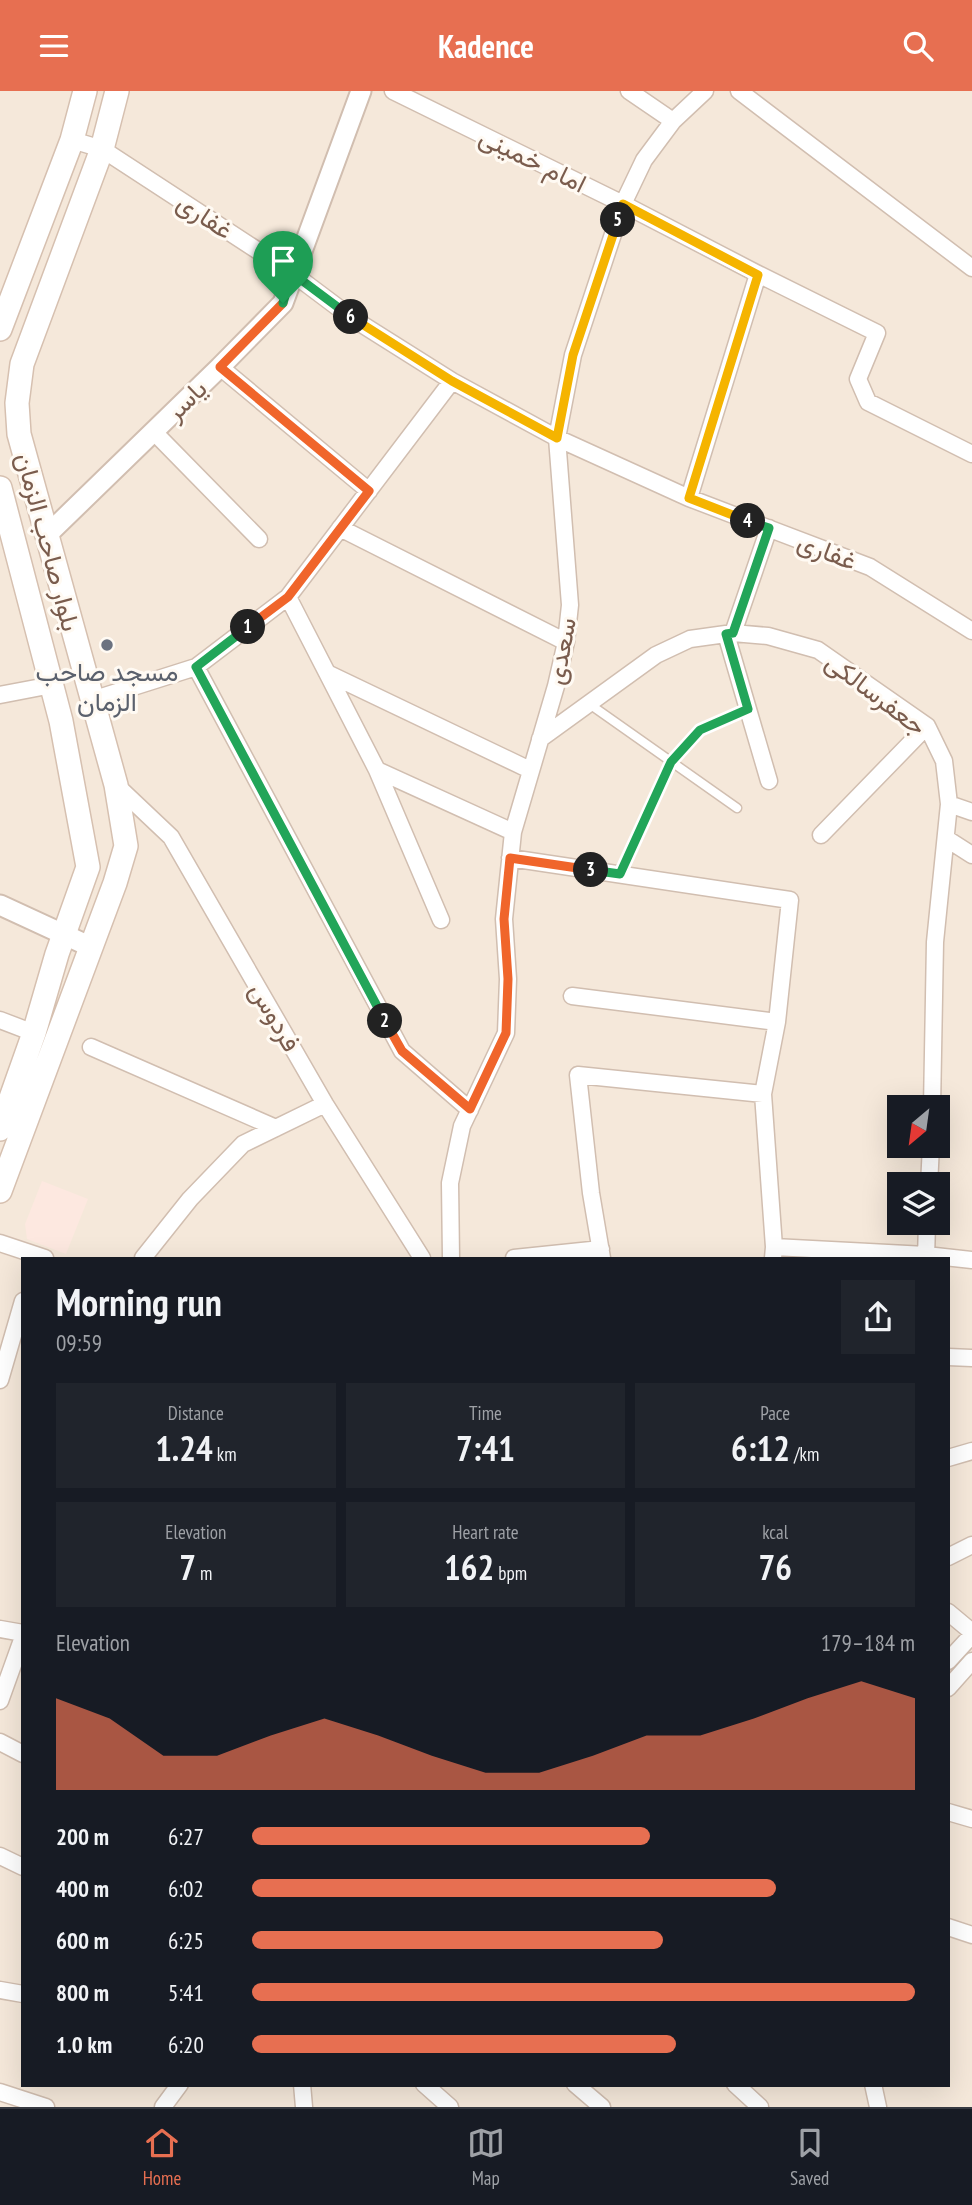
<!DOCTYPE html>
<meta charset="utf-8">
<style>
:root{--surface:#171b24;--page:#20242c;--text:#f1f3f6;--muted:#9ea1a6;--line:#363941;--accent:#e76f51}
body{margin:0;font-family:"PT Sans Narrow",Vazirmatn,sans-serif;background:var(--page);color:var(--text);height:100vh;display:flex;flex-direction:column;font-size:26px;white-space:nowrap}
*{box-sizing:border-box;margin:0}
p{font-size:23px;color:var(--muted)}
.icon{flex:none;width:38px;height:38px;fill:none;stroke:currentColor;stroke-width:2;stroke-linecap:round;stroke-linejoin:round}
.map{position:relative;flex:1;overflow:hidden}
.sheet{position:absolute;left:21px;top:1166px;width:929px;height:830px;display:flex;flex-direction:column;background:var(--surface);border-radius:0px;box-shadow:0 7px 28px #0002}
.sheet>*{flex:none}
.needle{width:46px;rotate:209deg}
.buttons{position:absolute;left:887px;top:1004px;display:grid;gap:14px}
.buttons a{display:grid;place-items:center;width:63px;height:63px;border-radius:0px;background:var(--surface);box-shadow:0 7px 28px #0002;font-size:35px}
.pin{position:absolute;display:grid;place-items:center;width:60px;height:60px;color:#fff;margin:-72px -30px;border-radius:50% 50% 50% 0;rotate:-45deg;box-shadow:0 0 7px #0007}
.pin .icon{rotate:45deg}
.km{position:absolute;width:35px;height:35px;margin:-18px;border-radius:50%;background:#222;color:#fff;font-size:19px;line-height:35px;text-align:center}
.round{display:grid;place-items:center;flex:none;width:74px;height:74px;border-radius:0px;background:var(--page)}
.overview{display:flex;align-items:center;justify-content:space-between;height:119px;padding:0 35px}
h1{font-size:38px;font-weight:800;line-height:52px}
.figures{display:grid;grid-template-columns:repeat(3,1fr);gap:10px;height:119px;padding:7px 35px}
.figures div{display:grid;align-content:center;border-radius:0px;background:var(--page);text-align:center}
.figures b{font-size:35px;font-weight:800}
.figures small{font-size:19px;font-weight:400}
.figures p{font-size:19px}
.chart{height:196px;padding:14px 35px}
.chart p{display:flex;justify-content:space-between}
.chart svg{width:100%;height:126px;margin-top:7px;fill:var(--accent);opacity:.7}
ul{padding:0 35px;list-style:none;font-size:23px}
li{display:grid;grid-template-columns:112px 84px 1fr;align-items:center;height:52px}
li i{height:18px;border-radius:9px;background:var(--accent)}
header{display:flex;justify-content:space-between;align-items:center;height:91px;padding:0 35px;background:var(--accent);color:#fff;font-size:32px;font-weight:800}
.menu{display:flex;justify-content:space-around;align-items:center;height:98px;border-top:2px solid var(--line);background:var(--surface);font-size:19px;color:var(--muted)}
.menu a{display:grid;justify-items:center;gap:4px}
.menu .active{color:var(--accent)}
.map>svg:first-child{display:block}
.residential{fill:#f5e8da;fill-rule:evenodd}
.commercial{fill:#fde8e0}
.lines{fill:none;stroke-linecap:round;stroke-linejoin:round}
.service-casing{stroke:#d1beb0;stroke-width:11}
.minor-casing{stroke:#d1beb0;stroke-width:19}
.tertiary-casing{stroke:#d1beb0;stroke-width:23}
.secondary-casing{stroke:#d6c0b0;stroke-width:26}
.service{stroke:#fff;stroke-width:8}
.minor{stroke:#fff;stroke-width:16}
.tertiary{stroke:#fff;stroke-width:19}
.secondary{stroke:#fff;stroke-width:23}
.split-1-casing{stroke:#fff;stroke-width:14}
.split-2-casing{stroke:#fff;stroke-width:14}
.split-3-casing{stroke:#fff;stroke-width:14}
.split-4-casing{stroke:#fff;stroke-width:14}
.split-5-casing{stroke:#fff;stroke-width:14}
.split-6-casing{stroke:#fff;stroke-width:14}
.split-7-casing{stroke:#fff;stroke-width:14}
.split-1{stroke:#f0652b;stroke-width:9}
.split-2{stroke:#22a559;stroke-width:9}
.split-3{stroke:#f0652b;stroke-width:9}
.split-4{stroke:#22a559;stroke-width:9}
.split-5{stroke:#f5b400;stroke-width:9}
.split-6{stroke:#f5b400;stroke-width:9}
.split-7{stroke:#22a559;stroke-width:9}
.worship-dot{fill:#6b7280;stroke:#fffaf3;stroke-width:2.5}
.labels{text-anchor:middle;stroke-width:6;stroke-linejoin:round;paint-order:stroke}
.street-label{font-size:26px;fill:#7a5c4d;stroke:#fffaf3}
.worship-label{font-size:26px;fill:#5b616d;stroke:#fffaf3}
</style>
<header><svg class="icon" aria-label="menu" viewBox="0 0 24 24"><path d="M4 6h16M4 12h16M4 18h16"/></svg>Kadence<svg class="icon" aria-label="search" viewBox="0 0 24 24"><circle cx="10" cy="10" r="6"/><path d="M15 15l6 6"/></svg></header>
<div class="map">
<svg width="972" height="2016" viewBox="0 0 972 2016">
<rect width="100%" height="100%" fill="#fdf6ec"/>
<path class="residential" d="M0 0H972V2016H0ZM900 1017H938V1055H900ZM900 1094H938V1132H900ZM23 1167H948V1993H23Z"/>
<path class="commercial" d="M42 1090 88 1108 66 1163 27 1148 25 1133Z"/>
<g class="lines">
<g class="service-casing">
<path id="service" d="M588 612 737 717
M620 783 671 671 700 639 748 619"/>
</g>
<g class="minor-casing">
<path id="minor" d="M393 0 623 113 758 183 877 242 858 288 868 311 972 363
M629 0 673 30
M739 0 972 177
M72 49 102 58 292 182 352 227 452 290 557 347 689 407 870 476 972 540
M220 276 369 400
M154 341 259 448
M689 407 758 183
M340 437 566 551
M288 506 377 679 441 829
M733 542 769 437
M726 543 769 690
M196 576 402 960 470 1019
M327 582 530 679
M0 604 52 594
M92 609 196 576 288 506 452 290
M540 648 656 564 690 548 733 542 768 545 818 559 927 635 944 670 949 713 935 851 932 1017
M377 679 513 741
M116 694 171 746 325 1013 422 1167
M949 713 972 721
M821 744 927 635
M947 748 972 764
M510 767 790 809 777 931 763 1003 774 1156 773 1167
M572 905 777 931
M0 929 34 942
M91 956 276 1037
M929 1094 931 1055
M0 1152 45 1167
M774 1156 926 1164 972 1169
M143 1167 190 1108 243 1053 325 1013
M451 1167 450 1092 462 1035 506 942 508 888 504 828 513 741 556 595 566 551 570 514 557 347 573 264 623 113 644 69 673 30 705 0
M514 1167 601 1158
M602 1167 591 1102 578 984 763 1003
M926 1167 927 1132
M948 1266 972 1267
M0 1289 23 1210
M948 1367 972 1360
M948 1466 972 1454
M948 1521 972 1541
M0 1538 23 1542
M948 1570 972 1544
M948 1597 972 1570
M0 1610 23 1546
M0 1651 23 1663
M948 1721 972 1728
M0 1765 23 1776
M948 1836 972 1844
M0 1899 23 1903
M302 1993 304 2016
M424 1993 450 2016
M575 1993 602 2016
M735 1993 760 2016
M873 1993 878 2016
M0 2001 46 2016
M163 2016 180 1993"/>
</g>
<g class="tertiary-casing">
<path id="tertiary" d="M47 444 220 276 283 212 361 0
M0 814 91 856"/>
</g>
<g class="secondary-casing">
<path id="secondary" d="M0 238 72 49 85 0
M0 397 61 630 88 776 57 863 34 942 0 1038
M0 1100 115 792 126 755 116 694 19 343 17 312 22 273 102 58 117 0"/>
</g>
<use href="#service" class="service"/>
<use href="#minor" class="minor"/>
<use href="#tertiary" class="tertiary"/>
<use href="#secondary" class="secondary"/>
</g>
<g class="lines">
<g class="split-1-casing">
<path id="split-1" d="M248 536 288 506 369 400 220 276 283 212"/>
</g>
<g class="split-2-casing">
<path id="split-2" d="M248 536 196 576 385 930"/>
</g>
<g class="split-3-casing">
<path id="split-3" d="M385 930 402 960 470 1018 506 942 508 888 504 828 510 767 591 779"/>
</g>
<g class="split-4-casing">
<path id="split-4" d="M591 779 620 783 671 671 700 639 748 618 726 543 733 542 769 437 748 430"/>
</g>
<g class="split-5-casing">
<path id="split-5" d="M618 129 623 113 758 184 689 407 748 430"/>
</g>
<g class="split-6-casing">
<path id="split-6" d="M351 226 452 290 557 347 573 264 618 129"/>
</g>
<g class="split-7-casing">
<path id="split-7" d="M283 212 292 182 351 226"/>
</g>
<use href="#split-1" class="split-1"/>
<use href="#split-2" class="split-2"/>
<use href="#split-3" class="split-3"/>
<use href="#split-4" class="split-4"/>
<use href="#split-5" class="split-5"/>
<use href="#split-6" class="split-6"/>
<use href="#split-7" class="split-7"/>
</g>
<circle class="worship-dot" cx="107" cy="554" r="7"/>
<g class="labels">
<g class="street-label">
<text transform="translate(533 69) rotate(26)" y="9">امام خمینی</text>
<text transform="translate(205 125) rotate(33)" y="9">غفاری</text>
<text transform="translate(186 309) rotate(-44)" y="9">یاسر</text>
<text transform="translate(48 451) rotate(75)" y="9">بلوار صاحب الزمان</text>
<text transform="translate(827 460) rotate(21)" y="9">غفاری</text>
<text transform="translate(561 560) rotate(-79)" y="9">سعدی</text>
<text transform="translate(876 603) rotate(37)" y="9">جعفرسالکی</text>
<text transform="translate(275 926) rotate(60)" y="9">فردوس</text>
</g>
<g class="worship-label">
<text x="107" y="590">مسجد صاحب<tspan x="107" dy="30">الزمان</tspan></text>
</g>
</g>
</svg>
<div class="buttons">
<a><svg class="needle" viewBox="-14 -14 28 28"><path d="M0-13l5 13h-10z" fill="#e53935"/><path d="M0 13l5-13h-10z" fill="#9ea1a6"/></svg></a>
<a><svg class="icon" aria-label="layers" viewBox="0 0 24 24"><path d="M12 4l9 5-9 5-9-5zM3 14l9 5 9-5"/></svg></a>
</div>
<div class="pin" style="left:283px;top:212px;background:#1e9e55"><svg class="icon" aria-label="arrive" viewBox="0 0 24 24"><path d="M6 21V4h12l-3 4 3 4H6"/></svg></div>
<b class="km" style="left:248px;top:536px">1</b>
<b class="km" style="left:385px;top:930px">2</b>
<b class="km" style="left:591px;top:779px">3</b>
<b class="km" style="left:748px;top:430px">4</b>
<b class="km" style="left:618px;top:129px">5</b>
<b class="km" style="left:351px;top:226px">6</b>
<section class="sheet">
<div class="overview"><div><h1>Morning run</h1><p>09:59</p></div><a class="round"><svg class="icon" aria-label="share" viewBox="0 0 24 24"><path d="M12 15V3M7 8l5-5 5 5M5 13v7h14v-7"/></svg></a></div>
<div class="figures">
<div><p>Distance</p><b>1.24<small> km</small></b></div>
<div><p>Time</p><b>7:41</b></div>
<div><p>Pace</p><b>6:12<small> /km</small></b></div>
</div>
<div class="figures">
<div><p>Elevation</p><b>7<small> m</small></b></div>
<div><p>Heart rate</p><b>162<small> bpm</small></b></div>
<div><p>kcal</p><b>76</b></div>
</div>
<div class="chart"><p><span>Elevation</span>179–184 m</p>
<svg viewBox="0 0 160 44" preserveAspectRatio="none"><path d="M0 44V12L10 19L20 32L30 32L40 25L50 19L60 25L70 32L80 38L90 38L100 32L110 25L120 25L130 19L140 12L150 6L160 12V44z"/></svg>
</div>
<ul>
<li><b>200 m</b>6:27<i style="width:60%"></i></li>
<li><b>400 m</b>6:02<i style="width:79%"></i></li>
<li><b>600 m</b>6:25<i style="width:62%"></i></li>
<li><b>800 m</b>5:41<i style="width:100%"></i></li>
<li><b>1.0 km</b>6:20<i style="width:64%"></i></li>
</ul>
</section>
</div>
<nav class="menu">
<a class="active"><svg class="icon" aria-label="home" viewBox="0 0 24 24"><path d="M3 11l9-7 9 7M6 9v11h12V9"/></svg>Home</a>
<a><svg class="icon" aria-label="map" viewBox="0 0 24 24"><path d="M3 6l6-2 6 2 6-2v14l-6 2-6-2-6 2zM9 4v14M15 6v14"/></svg>Map</a>
<a><svg class="icon" aria-label="saved" viewBox="0 0 24 24"><path d="M7 4h10v16l-5-4-5 4z"/></svg>Saved</a>
</nav>
